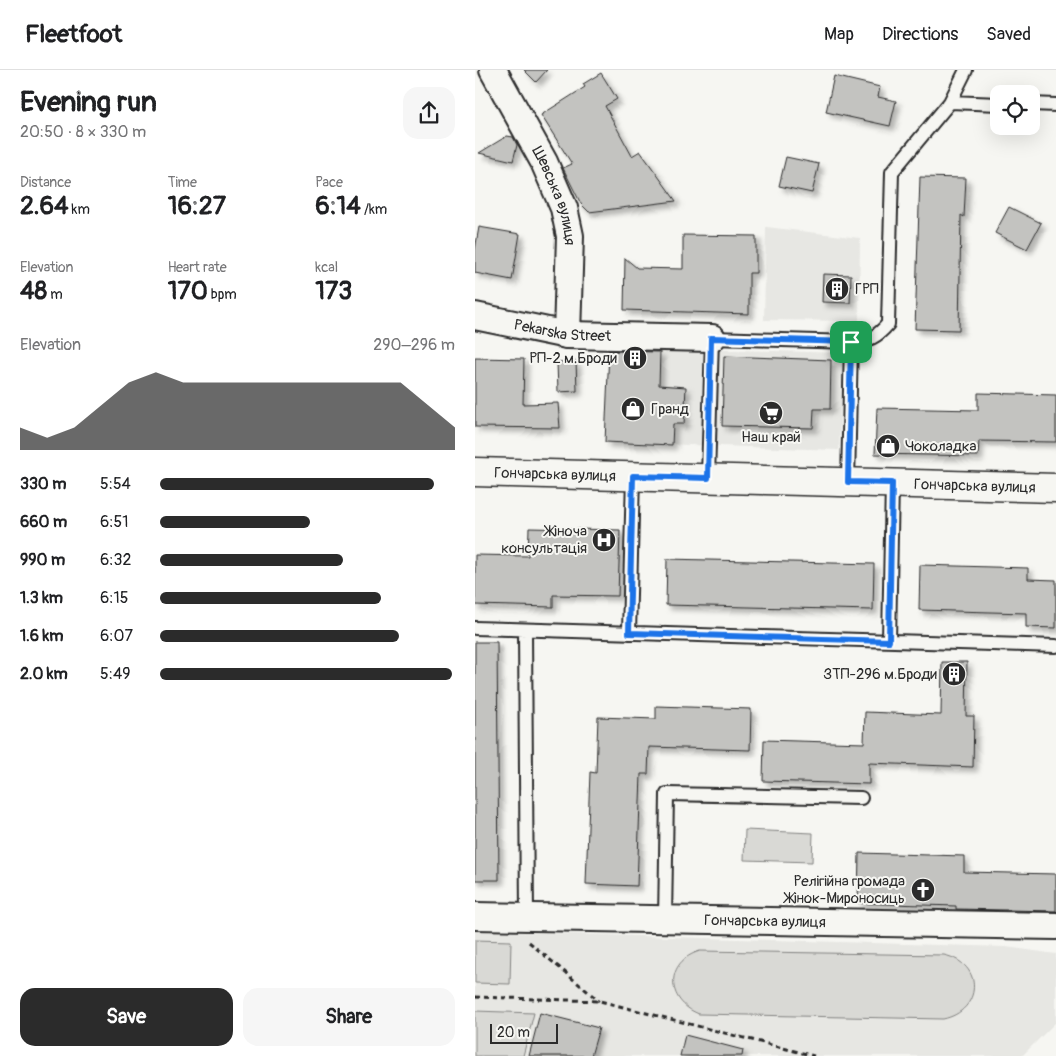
<!DOCTYPE html>
<meta charset="utf-8">
<style>
:root{--surface:#fff;--page:#f6f6f6;--text:#202124;--muted:#757577;--line:#e0e0e0;--accent:#2b2b2b}
body{margin:0;font-family:Pangolin,sans-serif;background:var(--page);color:var(--text);height:100vh;display:flex;flex-direction:column;font-size:19px;white-space:nowrap}
*{box-sizing:border-box;margin:0}
p{font-size:16px;color:var(--muted)}
.icon{flex:none;width:28px;height:28px;fill:none;stroke:currentColor;stroke-width:2;stroke-linecap:round;stroke-linejoin:round}
.map{position:relative;flex:1;overflow:hidden}
.panel{display:flex;flex-direction:column;background:var(--surface);width:475px}
.panel>*{flex:none}
.tools{position:absolute;left:515px;top:15px;display:grid;gap:10px}
.tools a{display:grid;place-items:center;width:50px;height:50px;border-radius:10px;background:var(--surface);box-shadow:0 5px 20px #0002;font-size:25px}
.scale{position:absolute;left:15px;bottom:12px;width:68px;box-sizing:border-box;padding-left:5px;border:2px solid #2b2b2b;border-top:0;font-size:14px;line-height:18px;white-space:nowrap;color:#2b2b2b;-webkit-text-stroke:4px #f6f6f2;paint-order:stroke}
.pin{position:absolute;display:grid;place-items:center;width:42px;height:42px;color:#fff;margin:-21px;border-radius:10px;box-shadow:0 2px 8px #0006}
.round{display:grid;place-items:center;flex:none;width:52px;height:52px;border-radius:15px;background:var(--page)}
.summary{display:flex;align-items:center;justify-content:space-between;height:85px;padding:0 20px}
h1{font-size:28px;font-weight:700;line-height:38px}
.figures{display:grid;grid-template-columns:repeat(3,1fr);gap:8px;height:85px;padding:5px 20px}
.figures div{display:grid;align-content:center}
.figures b{font-size:25px;font-weight:700}
.figures small{font-size:14px;font-weight:400}
.figures p{font-size:14px}
.chart{height:140px;padding:10px 20px}
.chart p{display:flex;justify-content:space-between}
.chart svg{width:100%;height:90px;margin-top:5px;fill:var(--accent);opacity:.7}
.primary-button{display:flex;gap:10px;margin-top:auto;padding:10px 20px}
.primary-button a{flex:1;height:58px;border-radius:15px;background:var(--accent);color:#fff;font-size:20px;font-weight:700;line-height:58px;text-align:center}
.primary-button a+a{background:var(--page);color:var(--text)}
ul{padding:0 20px;list-style:none;font-size:16px}
li{display:grid;grid-template-columns:80px 60px 1fr;align-items:center;height:38px}
li i{height:12px;border-radius:6px;background:var(--accent)}
header{display:flex;align-items:center;gap:30px;box-sizing:border-box;height:70px;padding:0 25px;background:var(--surface);border-bottom:1px solid var(--line)}
header strong{font-size:24px}
nav{display:flex;gap:28px;margin-inline-start:auto;font-size:18px}
main{display:flex;flex:1;min-height:0}
.map>svg:first-child{display:block}
.built{fill:#e7e7e3}
.green{fill:#d9d9d5;stroke:#828280}
.building{fill:#c3c3c0;stroke:#2b2b2b;filter:url(#shadow)}
.lines{fill:none;stroke-linecap:round;stroke-linejoin:round}
.lane-casing{stroke:#2b2b2b;stroke-width:16}
.street-casing{stroke:#2b2b2b;stroke-width:30}
.secondary-casing{stroke:#2b2b2b;stroke-width:31}
.path{stroke:#2b2b2b;stroke-width:3;stroke-dasharray:5 4;stroke-linecap:butt}
.lane{stroke:#f6f6f2;stroke-width:12}
.street{stroke:#f6f6f2;stroke-width:26}
.secondary{stroke:#f6f6f2;stroke-width:28}
.route-casing{stroke:#fff;stroke-width:10}
.route{stroke:#1a73e8;stroke-width:6}
.labels{text-anchor:middle;stroke-width:4;stroke-linejoin:round;paint-order:stroke}
.street-label{font-size:15px;fill:#2b2b2b;stroke:#f6f6f2}
.poi-label{font-size:15px;fill:#2b2b2b;stroke:#f6f6f2;text-anchor:end}
</style>
<header>
<strong>Fleetfoot</strong>
<nav><a>Map</a><a>Directions</a><a>Saved</a></nav>
</header>
<main>
<section class="panel">
<div class="summary"><div><h1>Evening run</h1><p>20:50 · 8 × 330 m</p></div><a class="round"><svg class="icon" aria-label="share" viewBox="0 0 24 24"><path d="M12 15V3M7 8l5-5 5 5M5 13v7h14v-7"/></svg></a></div>
<div class="figures">
<div><p>Distance</p><b>2.64<small> km</small></b></div>
<div><p>Time</p><b>16:27</b></div>
<div><p>Pace</p><b>6:14<small> /km</small></b></div>
</div>
<div class="figures">
<div><p>Elevation</p><b>48<small> m</small></b></div>
<div><p>Heart rate</p><b>170<small> bpm</small></b></div>
<div><p>kcal</p><b>173</b></div>
</div>
<div class="chart"><p><span>Elevation</span>290–296 m</p>
<svg viewBox="0 0 160 44" preserveAspectRatio="none"><path d="M0 44V33L10 38L20 33L30 22L40 11L50 6L60 11L70 11L80 11L90 11L100 11L110 11L120 11L130 11L140 11L150 22L160 33V44z"/></svg>
</div>
<ul>
<li><b>330 m</b>5:54<i style="width:93%"></i></li>
<li><b>660 m</b>6:51<i style="width:51%"></i></li>
<li><b>990 m</b>6:32<i style="width:62%"></i></li>
<li><b>1.3 km</b>6:15<i style="width:75%"></i></li>
<li><b>1.6 km</b>6:07<i style="width:81%"></i></li>
<li><b>2.0 km</b>5:49<i style="width:99%"></i></li>
</ul>
<div class="primary-button"><a>Save</a><a>Share</a></div>
</section>
<div class="map">
<svg width="581" height="986" viewBox="0 0 581 986">
<defs>
<filter id="shadow"><feDropShadow dx="4.5" dy="4.5" stdDeviation="2.5" flood-color="#0004"/></filter>
</defs>
<rect width="100%" height="100%" fill="#f6f6f2"/>
<filter id="ink" filterUnits="userSpaceOnUse"><feTurbulence type="fractalNoise" baseFrequency=".02" numOctaves="2"/><feDisplacementMap in="SourceGraphic" scale="10" xChannelSelector="R" yChannelSelector="G"/><feConvolveMatrix kernelMatrix="1 2 1 2 8 2 1 2 1" color-interpolation-filters="sRGB"/></filter>
<g filter="url(#ink)">
<path class="built" d="M291 157 385 168 384 251 289 250Z
M186 278 368 283 364 380 130 372 184 300Z
M0 861 531 877 581 884V952L547 986H0Z"/>
<path class="green" d="M270 760 338 763 337 792 269 790Z
M0 870 36 871 35 914 0 913Z
M225 881 469 885C510 894 507 941 468 949L224 944C190 931 190 891 225 881Z
M0 941 59 943 48 986H0Z"/>
<path class="building" d="M49 0H72L61 12Z
M126 3 142 29 130 36 157 86 165 81 201 131 114 142 106 134 88 98 97 94 66 45 110 17 108 14Z
M359 6 405 17 403 27 421 31 415 56 351 42Z
M32 66 38 67 42 75 38 91 4 83Z
M311 87 344 94 337 123 304 116Z
M445 107 491 108 489 147 486 145 484 260 440 259Z
M534 137 566 153 552 179 520 163Z
M4 157 45 164 37 210 0 203V180Z
M208 165 281 166V203H274V244L149 240 150 188 162 198 208 199Z
M348 204 376 205 375 233 347 232Z
M134 281 185 282 184 315 211 317 209 354H198L197 375 130 372Z
M249 286 356 290 355 339H339L338 358 247 356Z
M0 288 49 289 48 334 83 333 85 358 0 357Z
M101 291 102 321 83 322 82 292Z
M503 323 581 325V372L504 371 503 386 400 384 402 338 503 340Z
M54 458 145 460 143 526 78 525V537L0 535V485L53 486Z
M192 489 399 494 398 540 191 535Z
M445 495 553 498V509L581 510V558L551 557V543L444 540Z
M0 572H22L24 810H0Z
M467 592H492L491 646H499L498 697 394 693V714L288 711 289 670 389 673 390 642 466 645Z
M181 636 276 639 275 680 174 677 173 704H166L162 816 111 814 115 702 121 703 123 647 181 649Z
M384 783 489 786V802L581 804V841L481 839V836L383 833Z
M65 943 124 958 116 986H54Z
M210 965 268 980 267 986H205Z"/>
<g class="lines">
<g class="lane-casing">
<path id="lane" d="M475 32 524 34
M556 34 581 35
M233 408 237 268 376 272C394 271 402 267 413 254L417 102 475 32 491 0
M373 412 376 272
M0 558 581 576
M50 560 52 847
M154 563 158 406
M414 571 417 413
M190 850 192 724 386 728"/>
</g>
<g class="street-casing">
<g id="street">
<path id="s1" d="M18 0 69 92 89 138 95 166 92 265"/>
<path id="s2" d="M0 246 92 265 237 268"/>
<path id="s3" d="M0 846 581 856"/>
</g>
</g>
<g class="secondary-casing">
<g id="secondary">
<path id="s4" d="M0 402 581 418"/>
</g>
</g>
<path class="path" d="M54 872 124 931
M0 927 125 931 339 986"/>
<use href="#lane" class="lane"/>
<use href="#street" class="street"/>
<use href="#secondary" class="secondary"/>
</g>
</g>
<g class="lines" filter="url(#ink)">
<g class="route-casing">
<path id="route" d="M236 268 376 272 373 412 417 413 414 571 154 563 158 406 233 408Z"/>
</g>
<use href="#route" class="route"/>
</g>
<defs>
<g id="building-disc" transform="scale(1.25)"><circle r="9.5" fill="#2b2b2b" stroke="#f6f6f2"/><path d="M-4-6H4V6H1V3H-1V6H-4ZM-2.5-4.3h1.7v1.8h-1.7ZM.8-4.3h1.7v1.8H.8ZM-2.5-1h1.7V.8h-1.7ZM.8-1h1.7V.8H.8Z" fill="#fff"/></g>
<g id="shop-disc" transform="scale(1.25)"><circle r="9.5" fill="#2b2b2b" stroke="#f6f6f2"/><path d="M-5-2.5h2.3a2.7 3.5 0 0 1 5.4 0H5L5.5 6h-11ZM-1.5-2.5h3a1.5 2.3 0 0 0-3 0Z" fill="#fff"/></g>
<g id="supermarket-disc" transform="scale(1.25)"><circle r="9.5" fill="#2b2b2b" stroke="#f6f6f2"/><path d="M-6-5.5h2.5l.6 2H6L4.5 2H-2.5L-4.4-4H-6ZM-1.5 3.2a1.3 1.3 0 1 0 .1 0ZM3 3.2a1.3 1.3 0 1 0 .1 0Z" fill="#fff"/></g>
<g id="hospital-disc" transform="scale(1.25)"><circle r="9.5" fill="#2b2b2b" stroke="#f6f6f2"/><path d="M-5-5h3v3.5h4V-5h3V5h-3V1.5h-4V5h-3Z" fill="#fff"/></g>
<g id="church-disc" transform="scale(1.25)"><circle r="9.5" fill="#2b2b2b" stroke="#f6f6f2"/><path d="M-1.2-6h2.4v3.5h3.3v2.4h-3.3V6h-2.4V-.1h-3.3v-2.4h3.3Z" fill="#fff"/></g>
</defs>
<g fill-rule="evenodd">
<use href="#building-disc" x="362" y="219"/>
<use href="#building-disc" x="160" y="288"/>
<use href="#shop-disc" x="158" y="339"/>
<use href="#supermarket-disc" x="296" y="343"/>
<use href="#shop-disc" x="413" y="376"/>
<use href="#hospital-disc" x="129" y="470"/>
<use href="#building-disc" x="479" y="604"/>
<use href="#church-disc" x="448" y="820"/>
</g>
<g class="labels">
<g class="street-label">
<text dy="5" stroke="none"><textPath href="#s1" startOffset="141">Шевська вулиця</textPath></text>
<text dy="5" stroke="none"><textPath href="#s2" startOffset="89">Pekarska Street</textPath></text>
<text dy="5" stroke="none"><textPath href="#s4" startOffset="80">Гончарська вулиця</textPath></text>
<text dy="5" stroke="none"><textPath href="#s4" startOffset="500">Гончарська вулиця</textPath></text>
<text dy="5" stroke="none"><textPath href="#s3" startOffset="290">Гончарська вулиця</textPath></text>
</g>
<g class="poi-label">
<text x="380" y="224" text-anchor="start">ГРП</text>
<text x="142" y="293">РП-2 м.Броди</text>
<text x="176" y="344" text-anchor="start">Гранд</text>
<text x="296" y="372" text-anchor="middle">Наш край</text>
<text x="430" y="381" text-anchor="start">Чоколадка</text>
<text x="112" y="466">Жіноча<tspan x="112" dy="17">консультація</tspan></text>
<text x="462" y="609">ЗТП-296 м.Броди</text>
<text x="430" y="816">Релігійна громада<tspan x="430" dy="17">Жінок-Мироносиць</tspan></text>
</g>
</g>
</svg>
<div class="tools">
<a><svg class="icon" aria-label="locate" viewBox="0 0 24 24"><circle cx="12" cy="12" r="6"/><path d="M12 2v4M12 18v4M2 12h4M18 12h4"/></svg></a>
</div>
<div class="scale">20 m</div>
<div class="pin" style="left:376px;top:272px;background:#1e9e55"><svg class="icon" aria-label="arrive" viewBox="0 0 24 24"><path d="M6 21V4h12l-3 4 3 4H6"/></svg></div>
</div>
</main>
